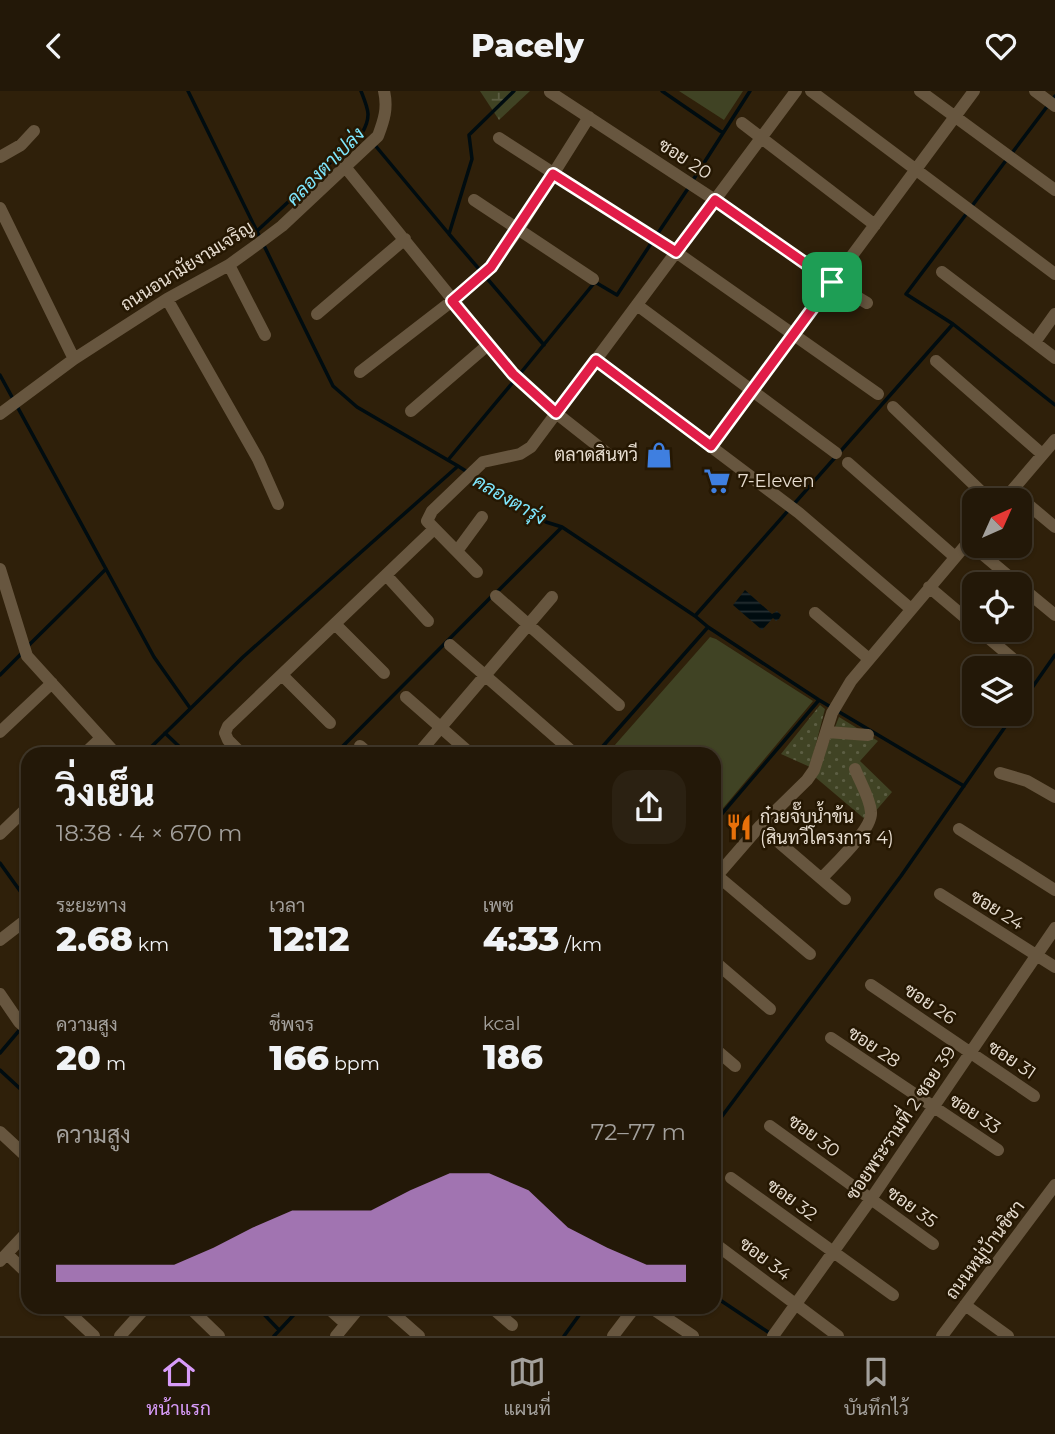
<!DOCTYPE html>
<html lang="th">
<meta charset="utf-8">
<style>
:root{--surface:#231808;--page:#2b2112;--text:#f1f3f6;--muted:#a3a09c;--line:#403729;--accent:#d79bf9}
body{margin:0;font-family:Montserrat,Sarabun,sans-serif;background:var(--page);color:var(--text);height:100vh;display:flex;flex-direction:column;font-size:26px;white-space:nowrap}
*{box-sizing:border-box;margin:0}
p{font-size:23px;color:var(--muted)}
.icon{flex:none;width:38px;height:38px;fill:none;stroke:currentColor;stroke-width:2;stroke-linecap:round;stroke-linejoin:round}
.map{position:relative;flex:1;overflow:hidden}
.details{position:absolute;left:21px;top:656px;width:700px;height:567px;display:flex;flex-direction:column;background:var(--surface);border-radius:21px;box-shadow:0 2px 5px #0004,0 0 0 2px var(--line)}
.details>*{flex:none}
.needle{width:46px;rotate:45deg}
.tools{position:absolute;left:962px;top:397px;display:grid;gap:14px}
.tools a{display:grid;place-items:center;width:70px;height:70px;border-radius:14px;background:var(--surface);box-shadow:0 2px 5px #0004,0 0 0 2px var(--line);font-size:35px}
.pin{position:absolute;display:grid;place-items:center;width:60px;height:60px;color:#fff;margin:-30px;border-radius:14px;box-shadow:0 4px 10px #0006}
.round{display:grid;place-items:center;flex:none;width:74px;height:74px;border-radius:21px;background:var(--page)}
.headline{display:flex;align-items:center;justify-content:space-between;height:119px;padding:0 35px}
h1{font-size:38px;font-weight:800;line-height:52px}
.stats{display:grid;grid-template-columns:repeat(3,1fr);gap:10px;height:119px;padding:7px 35px}
.stats div{display:grid;align-content:center}
.stats b{font-size:35px;font-weight:800}
.stats small{font-size:19px;font-weight:400}
.stats p{font-size:19px}
.chart{height:196px;padding:14px 35px}
.chart p{display:flex;justify-content:space-between}
.chart svg{width:100%;height:126px;margin-top:7px;fill:var(--accent);opacity:.7}
header{display:flex;justify-content:space-between;align-items:center;height:91px;padding:0 35px;background:var(--surface);font-size:32px;font-weight:800}
.menu{display:flex;justify-content:space-around;align-items:center;height:98px;border-top:2px solid var(--line);background:var(--surface);font-size:19px;color:var(--muted)}
.menu a{display:grid;justify-items:center;gap:4px}
.menu .selected{color:var(--accent)}
.map>svg:first-child{display:block}
.green{fill:#404324}
.wetland{fill:url(#wetland-marsh)}
.park{fill:url(#park-dots)}
.water{fill:url(#water-rules)}
.lines{fill:none;stroke-linecap:round;stroke-linejoin:round}
.stream{stroke:#000c10;stroke-width:3.5}
.minor{stroke:#67563f;stroke-width:12}
.route-casing{stroke:#fff;stroke-width:14}
.route{stroke:#e11d48;stroke-width:9}
.labels{text-anchor:middle;stroke-width:5;stroke-linejoin:round;paint-order:stroke}
.street-label{font-size:18px;fill:#e7ddd0;stroke:#251702}
.poi-label{font-size:18px;fill:#e7ddd0;stroke:#251702;text-anchor:start}
.water-label{font-size:19px;font-style:italic;fill:#7ee7fe;stroke:#251702}
</style>
<header><svg class="icon" aria-label="back" viewBox="0 0 24 24"><path d="M15 5l-7 7 7 7"/></svg>Pacely<svg class="icon" aria-label="heart" viewBox="0 0 24 24"><path d="M12 20l-8-8c-3-5 5-10 8-4 3-6 11-1 8 4z"/></svg></header>
<div class="map">
<svg width="1055" height="1245" viewBox="0 0 1055 1245">
<defs>
<pattern id="wetland-marsh" width="20" height="14" patternUnits="userSpaceOnUse" patternTransform="scale(1.75)"><rect width="20" height="14" fill="#404324"/><path d="M1 5h8M5 5V1M11 12h8M15 12V8" fill="none" stroke="#5c5e43"/></pattern>
<pattern id="park-dots" width="8" height="8" patternUnits="userSpaceOnUse" patternTransform="scale(1.75)"><rect width="8" height="8" fill="#404324"/><path d="M2 2h.1M6 6h.1" fill="none" stroke="#5c5e43" stroke-width="1.8" stroke-linecap="round"/></pattern>
<pattern id="water-rules" width="6" height="5" patternUnits="userSpaceOnUse" patternTransform="scale(1.75)"><rect width="6" height="5" fill="#000c10"/><path d="M0 2.5h6" fill="none" stroke="#252f32"/></pattern>
</defs>
<rect width="100%" height="100%" fill="#2f200a"/>
<path class="green" d="M679 0H743L724 29Z
M710 546 716 548 813 610 714 728V663H623L614 655Z"/>
<path class="wetland" d="M480 0H530L499 29Z"/>
<path class="park" d="M820 614 825 618 810 676 781 663Z
M839 626 878 650 860 670 892 701 867 730 815 686Z"/>
<path class="water" d="M745 499 772 523 777 520 781 524 779 528 776 530 773 527 762 539 733 514Z"/>
<g class="lines">
<path class="stream" d="M188 0 333 295 357 316 458 375 546 431 562 436 695 525 708 536 819 609 964 695
M514 0 469 44 472 68 449 143 544 254
M662 0 723 42
M374 53 449 143
M1012 62 1055 5
M693 89 750 0
M972 115 1007 68
M967 122 906 203 953 233 1055 314
M257 140 362 42C372 25 368 18 361 0
M656 145 689 96
M0 284 154 566 190 617
M519 284 595 191 617 204 652 151
M448 369 514 290
M497 501 562 436
M695 525 953 233
M28 555 106 478
M0 584 23 561
M1020 614 1055 564
M165 642 187 663
M144 663 243 566 458 375
M335 663 491 506
M596 663 708 536
M714 732 819 609
M0 772 28 811
M0 962 28 929
M0 979 28 1005
M714 1036 901 785 1014 623
M714 1205 771 1243
M257 1216 279 1239
M274 1245 301 1216
M564 1245 585 1216"/>
<path class="minor" d="M811 0 1055 183
M920 0 1055 99
M1035 0 1055 15
M550 1 715 109 832 191 867 212
M742 32 875 134
M499 47 676 161 878 303
M0 66 21 54 34 40
M346 77 513 283 556 322 608 363
M474 109 593 188
M0 117 74 268
M229 174 265 244
M942 181 1055 267
M167 208 258 368 278 413
M637 214 836 362
M317 223 405 148
M1035 251 1055 223
M596 269 799 422 911 518
M936 270 1042 363
M360 281 452 210 491 176 518 139 589 26
M893 316 991 410
M411 320 489 253
M0 323 74 268 125 235 167 208 229 174 258 153 282 135 378 45C384 29 388 17 384 0
M711 355 974 0
M848 372 955 466
M1012 400 1055 436
M1003 410 1055 349
M968 451 1019 494
M457 460 482 426
M0 478 27 565 116 663
M477 481 427 430 432 420 483 371 520 363 531 356 796 0
M386 484 428 530
M1020 495 1055 524
M929 496 975 535
M496 505 619 614
M815 522 869 568
M335 533 384 582
M979 539 1018 572
M450 554 575 663
M282 584 330 632
M406 606 471 663
M0 641 52 592
M827 641 868 644
M360 655 369 663
M84 663 101 647
M242 663 228 649 225 642 228 635 434 438
M418 663 552 506
M1000 682 1027 690 1055 706
M760 735 845 808
M959 738 1055 799
M0 743 28 716
M714 782 810 863
M822 787C834 774 873 738 871 721 870 707 860 691 855 678
M714 788 760 735 807 689 814 679 832 622 851 590 975 443
M940 803 1055 876
M0 849 22 832
M714 870 770 918
M871 894 1034 1005
M0 903 19 931 28 939
M831 947 998 1059
M714 957 735 975
M770 1035 933 1153
M0 1041 28 1067
M731 1087 893 1204
M714 1152 838 1245
M7 1163 28 1183
M0 1170 28 1140
M965 1214 1008 1245
M63 1216 94 1245
M189 1216 219 1245
M327 1216 346 1233
M386 1216 419 1245
M491 1216 512 1234
M650 1216 693 1245
M120 1245 146 1216
M336 1245 360 1216
M613 1245 635 1216
M773 1245 871 1108 1055 837
M942 1245 1055 1094"/>
</g>
<g class="lines">
<g class="route-casing">
<path id="route" d="M553 83 676 161 715 109 832 191 711 355 596 269 556 322 513 283 452 210 491 176Z"/>
</g>
<use href="#route" class="route"/>
</g>
<defs>
<g id="shop-bare" transform="scale(2.1)"><path d="M-5-2.5h2.3a2.7 3.5 0 0 1 5.4 0H5L5.5 6h-11ZM-1.5-2.5h3a1.5 2.3 0 0 0-3 0Z" fill="#3f7fe0" stroke="#251702" stroke-width="2.5" paint-order="stroke"/></g>
<g id="supermarket-bare" transform="scale(2.1)"><path d="M-6-5.5h2.5l.6 2H6L4.5 2H-2.5L-4.4-4H-6ZM-1.5 3.2a1.3 1.3 0 1 0 .1 0ZM3 3.2a1.3 1.3 0 1 0 .1 0Z" fill="#3f7fe0" stroke="#251702" stroke-width="2.5" paint-order="stroke"/></g>
<g id="restaurant-bare" transform="scale(2.1)"><path d="M-5-6h1v4h1v-4h1v4h1v-4h1v5L-1.5 .5V6h-2V.5L-5-1ZM5-6V6H3V1.5H1.5Q1.5-4 5-6Z" fill="#e8710a" stroke="#251702" stroke-width="2.5" paint-order="stroke"/></g>
</defs>
<g fill-rule="evenodd">
<use href="#shop-bare" x="659" y="364"/>
<use href="#supermarket-bare" x="717" y="390"/>
<use href="#restaurant-bare" x="739" y="736"/>
</g>
<g class="labels">
<g class="street-label">
<text transform="translate(685 68) rotate(33)" y="6">ซอย 20</text>
<text transform="translate(187 175) rotate(-32)" y="6">ถนนอนามัยงามเจริญ</text>
<text transform="translate(997 819) rotate(32)" y="6">ซอย 24</text>
<text transform="translate(930 913) rotate(34)" y="6">ซอย 26</text>
<text transform="translate(874 956) rotate(34)" y="6">ซอย 28</text>
<text transform="translate(1012 969) rotate(34)" y="6">ซอย 31</text>
<text transform="translate(975 1023) rotate(33)" y="6">ซอย 33</text>
<text transform="translate(901 1032) rotate(-56)" y="6">ซอยพระรามที่ 2 ซอย 39</text>
<text transform="translate(814 1045) rotate(36)" y="6">ซอย 30</text>
<text transform="translate(792 1109) rotate(36)" y="6">ซอย 32</text>
<text transform="translate(912 1116) rotate(36)" y="6">ซอย 35</text>
<text transform="translate(985 1159) rotate(-53)" y="6">ถนนหมู่บ้านชิชา</text>
<text transform="translate(765 1168) rotate(37)" y="6">ซอย 34</text>
</g>
<g class="poi-label">
<text x="638" y="370" text-anchor="end">ตลาดสินทวี</text>
<text x="738" y="396">7-Eleven</text>
<text x="760" y="732">ก๋วยจั๊บน้ำข้น<tspan x="760" dy="21">(สินทวีโครงการ 4)</tspan></text>
</g>
<g class="water-label">
<text transform="translate(325 75) rotate(-45)" y="7">คลองตาเปล่ง</text>
<text transform="translate(510 408) rotate(30)" y="7">คลองตารุ่ง</text>
</g>
</g>
</svg>
<div class="tools">
<a><svg class="needle" viewBox="-14 -14 28 28"><path d="M0-13l5 13h-10z" fill="#e53935"/><path d="M0 13l5-13h-10z" fill="#a3a09c"/></svg></a>
<a><svg class="icon" aria-label="locate" viewBox="0 0 24 24"><circle cx="12" cy="12" r="6"/><path d="M12 2v4M12 18v4M2 12h4M18 12h4"/></svg></a>
<a><svg class="icon" aria-label="layers" viewBox="0 0 24 24"><path d="M12 4l9 5-9 5-9-5zM3 14l9 5 9-5"/></svg></a>
</div>
<div class="pin" style="left:832px;top:191px;background:#1e9e55"><svg class="icon" aria-label="arrive" viewBox="0 0 24 24"><path d="M6 21V4h12l-3 4 3 4H6"/></svg></div>
<section class="details">
<div class="headline"><div><h1>วิ่งเย็น</h1><p>18:38 · 4 × 670 m</p></div><a class="round"><svg class="icon" aria-label="share" viewBox="0 0 24 24"><path d="M12 15V3M7 8l5-5 5 5M5 13v7h14v-7"/></svg></a></div>
<div class="stats">
<div><p>ระยะทาง</p><b>2.68<small> km</small></b></div>
<div><p>เวลา</p><b>12:12</b></div>
<div><p>เพซ</p><b>4:33<small> /km</small></b></div>
</div>
<div class="stats">
<div><p>ความสูง</p><b>20<small> m</small></b></div>
<div><p>ชีพจร</p><b>166<small> bpm</small></b></div>
<div><p>kcal</p><b>186</b></div>
</div>
<div class="chart"><p><span>ความสูง</span>72–77 m</p>
<svg viewBox="0 0 160 44" preserveAspectRatio="none"><path d="M0 44V38L10 38L20 38L30 38L40 32L50 25L60 19L70 19L80 19L90 12L100 6L110 6L120 12L130 25L140 32L150 38L160 38V44z"/></svg>
</div>
</section>
</div>
<nav class="menu">
<a class="selected"><svg class="icon" aria-label="home" viewBox="0 0 24 24"><path d="M3 11l9-7 9 7M6 9v11h12V9"/></svg>หน้าแรก</a>
<a><svg class="icon" aria-label="map" viewBox="0 0 24 24"><path d="M3 6l6-2 6 2 6-2v14l-6 2-6-2-6 2zM9 4v14M15 6v14"/></svg>แผนที่</a>
<a><svg class="icon" aria-label="saved" viewBox="0 0 24 24"><path d="M7 4h10v16l-5-4-5 4z"/></svg>บันทึกไว้</a>
</nav>
